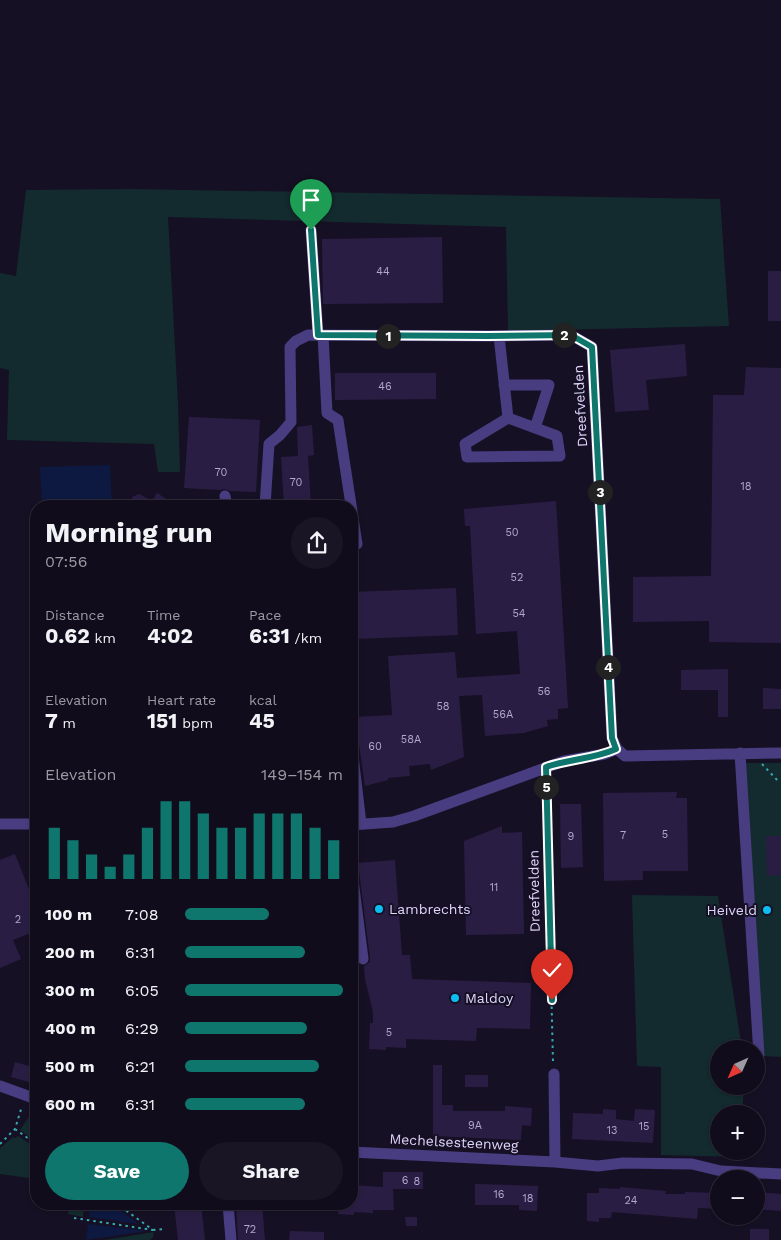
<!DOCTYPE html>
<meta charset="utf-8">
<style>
:root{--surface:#100c1b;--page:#191524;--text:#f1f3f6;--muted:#9c9ba3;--line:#302c3a;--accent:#0f766e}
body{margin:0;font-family:"Work Sans",sans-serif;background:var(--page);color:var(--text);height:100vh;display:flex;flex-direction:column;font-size:19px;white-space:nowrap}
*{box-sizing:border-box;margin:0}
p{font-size:16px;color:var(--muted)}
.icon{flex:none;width:28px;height:28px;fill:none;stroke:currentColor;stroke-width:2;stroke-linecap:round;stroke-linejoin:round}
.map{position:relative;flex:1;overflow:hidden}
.panel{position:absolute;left:30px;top:500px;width:328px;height:710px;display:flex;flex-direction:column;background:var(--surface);border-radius:20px;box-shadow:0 1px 4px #0004,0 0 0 1px var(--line)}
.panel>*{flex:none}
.needle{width:32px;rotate:225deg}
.controls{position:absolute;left:710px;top:1040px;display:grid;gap:10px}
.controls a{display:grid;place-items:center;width:55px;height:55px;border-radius:50%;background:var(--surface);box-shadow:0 1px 4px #0004,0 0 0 1px var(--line);font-size:25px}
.pin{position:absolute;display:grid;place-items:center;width:42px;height:42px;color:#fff;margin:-51px -21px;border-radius:50% 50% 50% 0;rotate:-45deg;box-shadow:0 0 5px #0007}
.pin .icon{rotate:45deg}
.km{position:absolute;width:25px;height:25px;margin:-12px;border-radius:50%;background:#222;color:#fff;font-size:14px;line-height:25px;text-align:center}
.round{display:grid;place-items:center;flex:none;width:52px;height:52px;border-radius:26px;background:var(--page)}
.summary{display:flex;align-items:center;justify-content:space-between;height:85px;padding:0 15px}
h1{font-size:28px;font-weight:700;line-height:38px}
.stats{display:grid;grid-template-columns:repeat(3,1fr);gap:8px;height:85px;padding:5px 15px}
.stats div{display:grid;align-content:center}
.stats b{font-size:21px;font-weight:700}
.stats small{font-size:14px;font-weight:400}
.stats p{font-size:14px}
.chart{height:140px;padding:10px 15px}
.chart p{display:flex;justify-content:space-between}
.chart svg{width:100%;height:90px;margin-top:5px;stroke:var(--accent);stroke-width:6}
.cta{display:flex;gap:10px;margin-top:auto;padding:10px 15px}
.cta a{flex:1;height:58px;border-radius:30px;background:var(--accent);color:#fff;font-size:20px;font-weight:700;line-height:58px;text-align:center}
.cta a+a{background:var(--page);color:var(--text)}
ul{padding:0 15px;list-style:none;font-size:16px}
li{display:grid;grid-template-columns:80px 60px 1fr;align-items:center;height:38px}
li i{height:12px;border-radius:6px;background:var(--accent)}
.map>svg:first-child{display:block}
.green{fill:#132b2e}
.water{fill:#0d1940}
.building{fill:#2a1d44}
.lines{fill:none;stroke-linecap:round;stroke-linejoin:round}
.path{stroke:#35a8b0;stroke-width:2;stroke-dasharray:2.5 4;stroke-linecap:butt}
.minor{stroke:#483d81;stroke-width:11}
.route-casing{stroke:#fff;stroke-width:10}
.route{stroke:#0f766e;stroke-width:6}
.poi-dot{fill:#0cbdf1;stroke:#161024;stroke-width:2}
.labels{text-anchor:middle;stroke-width:4;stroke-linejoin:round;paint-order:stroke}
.number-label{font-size:11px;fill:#b2a7cf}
.street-label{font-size:14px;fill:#dfd5fd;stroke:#161024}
.poi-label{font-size:14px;fill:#dfd5fd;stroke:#161024;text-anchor:start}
</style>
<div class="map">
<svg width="781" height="1240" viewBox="0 0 781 1240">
<rect width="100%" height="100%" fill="#161024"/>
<path class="green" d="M130 189 720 199 729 326 508 331 506 227 168 217 178 403 180 472H158L154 444 7 440 9 370 0 368V273L16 276 26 190Z
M743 763H781V1057L764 1056Z
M632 895 718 896 742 1049H719V1086H744L742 1114H719V1151H740L739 1157 661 1155V1067L637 1066Z
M31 1114H36V1142L20 1130Z
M18 1136 36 1148V1179L0 1174V1148L13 1137 15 1138Z
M70 1204H84L83 1217 68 1214Z
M154 1232 153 1237 150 1240H105Z"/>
<path class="water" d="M110 465 112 506H42L40 467Z
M90 1204H112L139 1224 89 1217Z
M88 1224 147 1231 86 1240Z"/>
<path class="building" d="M442 237 443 303 323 304 322 239Z
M768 271H781V321H768Z
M685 344 687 376 646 380 649 410 615 412 610 350Z
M746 367 781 368V643L709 642V621L633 622V577L711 576 713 395H744Z
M335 373H436V399L335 400Z
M189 417 260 420 256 492 230 491 224 489 220 490 184 488Z
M312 425 314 455 308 456 311 506H284L281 457 298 456 297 427Z
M157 493 168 500 164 506H134L132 497 139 494 152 501Z
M556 501 568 708 558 709V719L547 720 548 726 524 733 485 736 482 695 459 696 464 757 431 770 430 764 409 766 410 776 388 778V780L365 786 358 738 356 734 355 717 392 715 388 656 455 652 457 678 520 674 517 631 476 634 470 526H465L464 509Z
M456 588 458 635 355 639 351 592Z
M728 669V717H718V690H681V670Z
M763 688 781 689V709H763Z
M677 792 676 798H687L688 871H643V880L604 881 603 793Z
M560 804H581L583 867 561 868Z
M502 826V833L522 832 524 934 466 935 464 841Z
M766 836H781V875L767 876Z
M15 854 36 907V931L13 940 21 959 0 968V860Z
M395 860 402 955H410L412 979 531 983 530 1029 477 1028 476 1041 406 1039V1048L386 1047V1050L369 1049 370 1023H373V1012L365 979 364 966 370 962V958L358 863Z
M15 1062 36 1068V1084L11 1077Z
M433 1065H442V1105H453V1111H505V1106L532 1108 531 1126 522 1125 521 1140 433 1136Z
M465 1075H488V1087H465Z
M603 1109 616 1110V1119L634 1121 635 1109 655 1110 653 1143 572 1139 573 1113 603 1114Z
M383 1172H423V1189H393L394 1210H373V1213L354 1212V1215L338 1214 339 1204H351V1185L383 1187Z
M475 1184 538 1186 537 1211 519 1210V1205H475Z
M620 1187 666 1191 665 1194H685V1192L719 1193V1209L698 1208 697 1219 612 1212 611 1218H599V1222L587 1221V1193H599V1188L620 1189Z
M756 1192 781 1194V1211L756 1209Z
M174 1204H201L205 1240H178Z
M236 1204H262L265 1240H238Z
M405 1217H417V1226H406Z
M750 1229H769V1240H750Z
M290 1231 324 1232V1240H289Z"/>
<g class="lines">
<path class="path" d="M762 764 779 782
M546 779 553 1062
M15 1129 36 1144
M0 1144 15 1129 22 1106
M74 1218 153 1230 117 1204
M153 1230 166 1229"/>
<path class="minor" d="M311 230 318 335
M323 335 327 413 338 420 357 544
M499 336 508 418 465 444 467 457 560 456 557 436 508 418
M504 385H549L535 428
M225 496 227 506
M265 506 269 444 280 435 291 422 290 347 296 341 308 335 488 336 571 335 592 347 612 738 617 749 625 756 781 753
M351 739 361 824
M740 753 759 1055
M0 824H36
M351 825 393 822 414 816 564 761 605 754 617 749
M351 864 363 959
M554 1074 555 1162
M0 1086 36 1099
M351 1152 555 1162 598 1166 623 1163 692 1164 721 1171 781 1174
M228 1204 231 1240"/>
</g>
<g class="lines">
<g class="route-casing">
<path id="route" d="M311 230 318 335 488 336 571 335 592 347 612 738 616 749C594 759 569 759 546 767L552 1000"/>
</g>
<use href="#route" class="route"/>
</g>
<g class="poi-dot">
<circle cx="379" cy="909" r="5"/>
<circle cx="767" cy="910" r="5"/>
<circle cx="455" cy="998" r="5"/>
</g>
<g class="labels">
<g class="number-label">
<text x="383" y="275">44</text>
<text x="385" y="390">46</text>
<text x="221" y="476">70</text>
<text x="296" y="486">70</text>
<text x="746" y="490">18</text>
<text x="512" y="536">50</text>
<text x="517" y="581">52</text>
<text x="519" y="617">54</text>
<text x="544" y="695">56</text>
<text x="443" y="710">58</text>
<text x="503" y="718">56A</text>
<text x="411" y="743">58A</text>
<text x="375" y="750">60</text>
<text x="665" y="838">5</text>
<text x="623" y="839">7</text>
<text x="571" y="840">9</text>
<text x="494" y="891">11</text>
<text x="18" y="923">2</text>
<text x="389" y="1036">5</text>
<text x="475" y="1129">9A</text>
<text x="644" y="1130">15</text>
<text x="612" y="1134">13</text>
<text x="405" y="1184">6</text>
<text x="417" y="1185">8</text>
<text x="499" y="1198">16</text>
<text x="528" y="1202">18</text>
<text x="631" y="1204">24</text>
<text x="250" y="1233">72</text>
</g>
<g class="street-label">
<text transform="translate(580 406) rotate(-93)" y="5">Dreefvelden</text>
<text transform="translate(534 891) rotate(-91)" y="5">Dreefvelden</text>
<text transform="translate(454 1142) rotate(3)" y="5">Mechelsesteenweg</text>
</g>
<g class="poi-label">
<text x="389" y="914">Lambrechts</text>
<text x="757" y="915" text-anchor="end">Heiveld</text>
<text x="465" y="1003">Maldoy</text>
</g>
</g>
</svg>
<div class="controls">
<a><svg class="needle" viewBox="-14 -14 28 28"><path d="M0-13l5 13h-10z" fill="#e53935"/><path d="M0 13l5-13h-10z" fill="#9c9ba3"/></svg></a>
<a>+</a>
<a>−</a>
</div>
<div class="pin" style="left:311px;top:230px;background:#1e9e55"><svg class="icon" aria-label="arrive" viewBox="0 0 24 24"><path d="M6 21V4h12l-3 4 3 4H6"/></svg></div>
<div class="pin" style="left:552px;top:1000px;background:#d93025"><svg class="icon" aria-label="check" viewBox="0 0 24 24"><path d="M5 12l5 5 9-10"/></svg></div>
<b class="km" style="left:388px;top:336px">1</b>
<b class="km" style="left:564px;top:335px">2</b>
<b class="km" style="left:600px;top:492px">3</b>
<b class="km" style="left:608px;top:667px">4</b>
<b class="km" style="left:546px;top:787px">5</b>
<section class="panel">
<div class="summary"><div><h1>Morning run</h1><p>07:56</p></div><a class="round"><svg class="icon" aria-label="share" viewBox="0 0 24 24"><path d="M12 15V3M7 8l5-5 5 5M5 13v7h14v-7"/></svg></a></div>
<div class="stats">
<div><p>Distance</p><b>0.62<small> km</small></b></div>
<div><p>Time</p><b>4:02</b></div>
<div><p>Pace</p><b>6:31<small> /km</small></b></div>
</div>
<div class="stats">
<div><p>Elevation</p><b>7<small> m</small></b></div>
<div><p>Heart rate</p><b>151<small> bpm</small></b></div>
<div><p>kcal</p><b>45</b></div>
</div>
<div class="chart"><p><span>Elevation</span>149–154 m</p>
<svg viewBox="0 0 160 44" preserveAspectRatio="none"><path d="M5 44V19M15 44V25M25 44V32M35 44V38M45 44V32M55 44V19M65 44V6M75 44V6M85 44V12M95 44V19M105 44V19M115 44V12M125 44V12M135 44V12M145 44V19M155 44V25"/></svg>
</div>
<ul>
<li><b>100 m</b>7:08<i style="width:53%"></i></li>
<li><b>200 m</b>6:31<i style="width:76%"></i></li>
<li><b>300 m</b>6:05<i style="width:100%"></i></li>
<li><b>400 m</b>6:29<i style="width:77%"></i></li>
<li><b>500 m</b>6:21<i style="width:85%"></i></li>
<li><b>600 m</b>6:31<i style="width:76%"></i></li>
</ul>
<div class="cta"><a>Save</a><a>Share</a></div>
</section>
</div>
